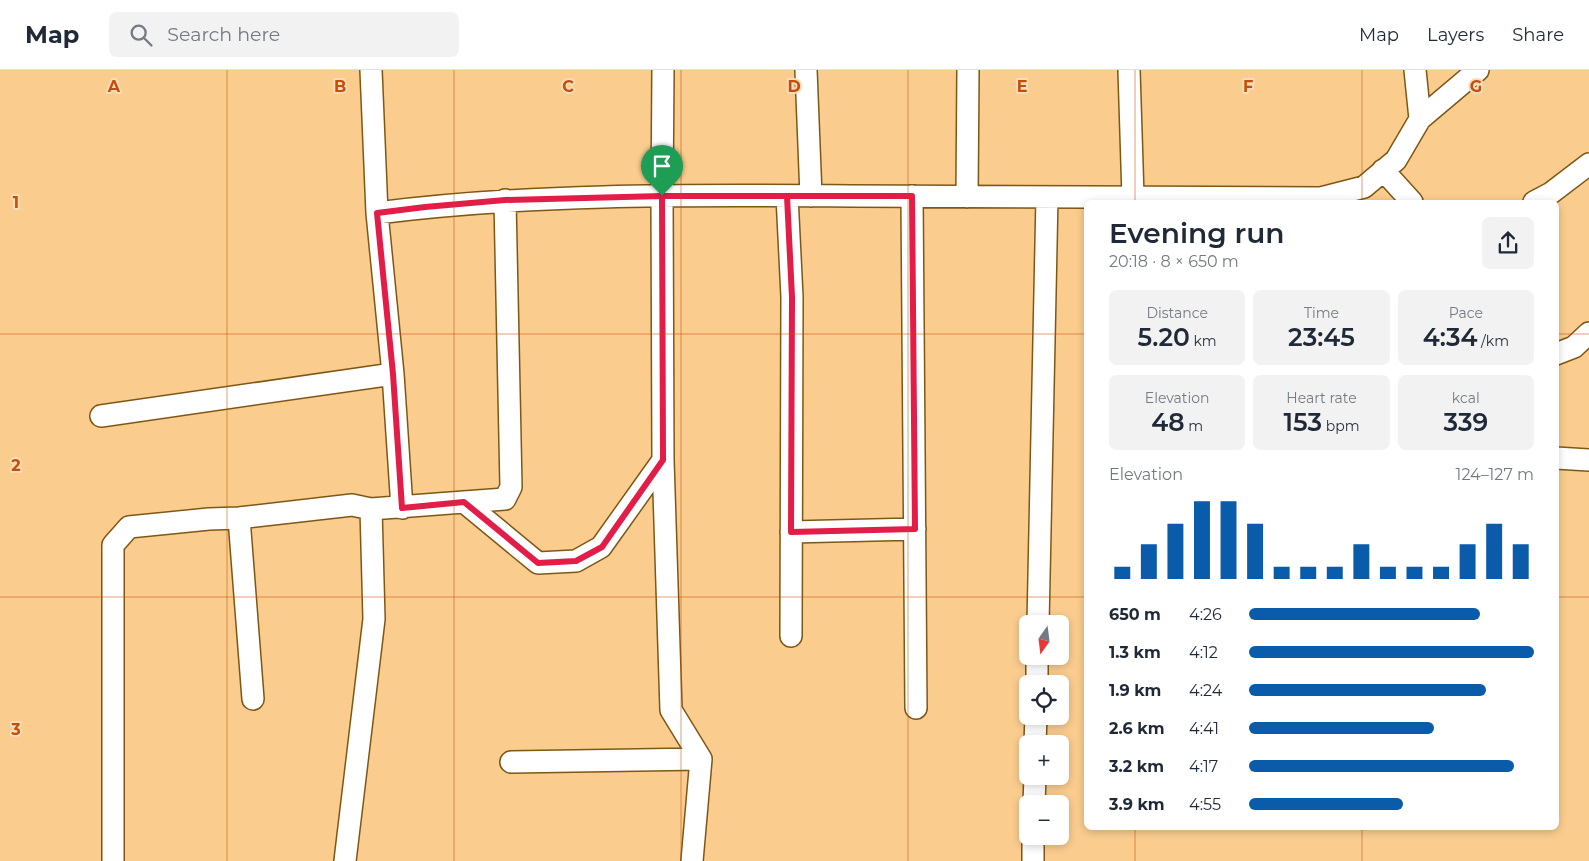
<!DOCTYPE html>
<meta charset="utf-8">
<style>
:root{--surface:#fff;--page:#f2f2f3;--text:#1f2937;--muted:#747a83;--line:#e0e1e3;--accent:#0a5ba9}
body{margin:0;font-family:Montserrat,sans-serif;background:var(--page);color:var(--text);height:100vh;display:flex;flex-direction:column;font-size:19px;white-space:nowrap}
*{box-sizing:border-box;margin:0}
p{font-size:16px;color:var(--muted)}
.icon{flex:none;width:28px;height:28px;fill:none;stroke:currentColor;stroke-width:2;stroke-linecap:round;stroke-linejoin:round}
.map{position:relative;flex:1;overflow:hidden}
.sheet{position:absolute;left:1084px;top:130px;width:475px;height:630px;display:flex;flex-direction:column;background:var(--surface);border-radius:8px;box-shadow:0 2px 8px #0003}
.sheet>*{flex:none}
.needle{width:32px;rotate:194deg}
.fabs{position:absolute;left:1019px;top:545px;display:grid;gap:10px}
.fabs a{display:grid;place-items:center;width:50px;height:50px;border-radius:8px;background:var(--surface);box-shadow:0 2px 8px #0003;font-size:25px}
.pin{position:absolute;display:grid;place-items:center;width:42px;height:42px;color:#fff;margin:-51px -21px;border-radius:50% 50% 50% 0;rotate:-45deg;box-shadow:0 0 5px #0007}
.pin .icon{rotate:45deg}
.round{display:grid;place-items:center;flex:none;width:52px;height:52px;border-radius:8px;background:var(--page)}
.summary{display:flex;align-items:center;justify-content:space-between;height:85px;padding:0 25px}
h1{font-size:28px;font-weight:600;line-height:38px}
.stats{display:grid;grid-template-columns:repeat(3,1fr);gap:8px;height:85px;padding:5px 25px}
.stats div{display:grid;align-content:center;border-radius:8px;background:var(--page);text-align:center}
.stats b{font-size:25px;font-weight:600}
.stats small{font-size:14px;font-weight:400}
.stats p{font-size:14px}
.chart{height:140px;padding:10px 25px}
.chart p{display:flex;justify-content:space-between}
.chart svg{width:100%;height:90px;margin-top:5px;stroke:var(--accent);stroke-width:6}
ul{padding:0 25px;list-style:none;font-size:16px}
li{display:grid;grid-template-columns:80px 60px 1fr;align-items:center;height:38px}
li i{height:12px;border-radius:6px;background:var(--accent)}
header{display:flex;align-items:center;gap:30px;box-sizing:border-box;height:70px;padding:0 25px;background:var(--surface);border-bottom:1px solid var(--line)}
header strong{font-size:24px}
nav{display:flex;gap:28px;margin-inline-start:auto;font-size:18px}
.search{width:350px;height:45px;background:var(--page);display:flex;align-items:center;gap:12px;box-sizing:border-box;padding:0 18px;border-radius:8px;color:var(--muted);font-size:19px}
.map>svg:first-child{display:block}
.lines{fill:none;stroke-linecap:round;stroke-linejoin:round}
.minor-casing{stroke:#7f5715;stroke-width:24}
.minor{stroke:#fff;stroke-width:21}
.route-casing{stroke:#fff;stroke-width:10}
.route{stroke:#e11d48;stroke-width:6}
.grid{fill:none;stroke:#c44e0c;stroke-width:1;stroke-opacity:0.55}
.grid-label{font-size:16px;text-anchor:middle;font-weight:bold;fill:#c44e0c;stroke:#f9ddb9;stroke-width:4;stroke-linejoin:round;paint-order:stroke}
</style>
<header>
<strong>Map</strong>
<div class="search"><svg class="icon" aria-label="search" viewBox="0 0 24 24"><circle cx="10" cy="10" r="6"/><path d="M15 15l6 6"/></svg>Search here</div>
<nav><a>Map</a><a>Layers</a><a>Share</a></nav>
</header>
<div class="map">
<svg width="1589" height="791" viewBox="0 0 1589 791">
<rect width="100%" height="100%" fill="#facc8e"/>
<g class="lines">
<g class="minor-casing">
<path id="minor" d="M371 0 377 143 393 304 402 438
M663 0 662 125 663 390 671 640 701 689 692 791
M806 0 811 126
M1129 0 1133 127
M1415 0 1420 49
M1383 100 1412 132
M787 126 792 227 791 566
M912 126 916 638
M967 127 968 0
M1534 132 1551 123 1589 94
M377 143C534 123 693 125 851 126 1008 127 1164 127 1321 128L1364 117 1396 90 1420 49 1478 0
M1556 284 1574 277 1589 263
M101 346 393 304
M1556 388 1589 390
M464 432 505 429 511 417 505 130
M371 439 464 432 538 493 576 491 601 477 663 390
M239 448 253 629
M791 462 915 459
M1038 554 1047 127
M1037 614V586
M1035 674 1036 646
M511 692 701 689
M1034 734 1035 706
M113 791V475L129 457 209 449 239 448 352 435 371 439 374 549 345 791
M1033 791V766"/>
</g>
<use href="#minor" class="minor"/>
</g>
<g class="lines">
<g class="route-casing">
<path id="route" d="M662 126 505 130 425 137 377 143 393 304 402 438 464 432 538 493 576 491 602 477 663 390 662 126H912L915 459 791 462 792 227 787 126H662"/>
</g>
<use href="#route" class="route"/>
</g>
<path class="grid" d="M227 0V791M454 0V791M681 0V791M908 0V791M1135 0V132M1362 0V132M0 264H1086M1556 264H1589M0 527H1086M1556 527H1589M1135 758V791M1362 758V791"/>
<g class="grid-label">
<text x="114" y="22">A</text>
<text x="340" y="22">B</text>
<text x="568" y="22">C</text>
<text x="794" y="22">D</text>
<text x="1022" y="22">E</text>
<text x="1248" y="22">F</text>
<text x="1476" y="22">G</text>
<text x="16" y="138">1</text>
<text x="16" y="401">2</text>
<text x="16" y="665">3</text>
</g>
</svg>
<div class="fabs">
<a><svg class="needle" viewBox="-14 -14 28 28"><path d="M0-13l5 13h-10z" fill="#e53935"/><path d="M0 13l5-13h-10z" fill="#747a83"/></svg></a>
<a><svg class="icon" aria-label="locate" viewBox="0 0 24 24"><circle cx="12" cy="12" r="6"/><path d="M12 2v4M12 18v4M2 12h4M18 12h4"/></svg></a>
<a>+</a>
<a>−</a>
</div>
<div class="pin" style="left:662px;top:126px;background:#1e9e55"><svg class="icon" aria-label="arrive" viewBox="0 0 24 24"><path d="M6 21V4h12l-3 4 3 4H6"/></svg></div>
<section class="sheet">
<div class="summary"><div><h1>Evening run</h1><p>20:18 · 8 × 650 m</p></div><a class="round"><svg class="icon" aria-label="share" viewBox="0 0 24 24"><path d="M12 15V3M7 8l5-5 5 5M5 13v7h14v-7"/></svg></a></div>
<div class="stats">
<div><p>Distance</p><b>5.20<small> km</small></b></div>
<div><p>Time</p><b>23:45</b></div>
<div><p>Pace</p><b>4:34<small> /km</small></b></div>
</div>
<div class="stats">
<div><p>Elevation</p><b>48<small> m</small></b></div>
<div><p>Heart rate</p><b>153<small> bpm</small></b></div>
<div><p>kcal</p><b>339</b></div>
</div>
<div class="chart"><p><span>Elevation</span>124–127 m</p>
<svg viewBox="0 0 160 44" preserveAspectRatio="none"><path d="M5 44V38M15 44V27M25 44V17M35 44V6M45 44V6M55 44V17M65 44V38M75 44V38M85 44V38M95 44V27M105 44V38M115 44V38M125 44V38M135 44V27M145 44V17M155 44V27"/></svg>
</div>
<ul>
<li><b>650 m</b>4:26<i style="width:81%"></i></li>
<li><b>1.3 km</b>4:12<i style="width:100%"></i></li>
<li><b>1.9 km</b>4:24<i style="width:83%"></i></li>
<li><b>2.6 km</b>4:41<i style="width:65%"></i></li>
<li><b>3.2 km</b>4:17<i style="width:93%"></i></li>
<li><b>3.9 km</b>4:55<i style="width:54%"></i></li>
</ul>
</section>
</div>
